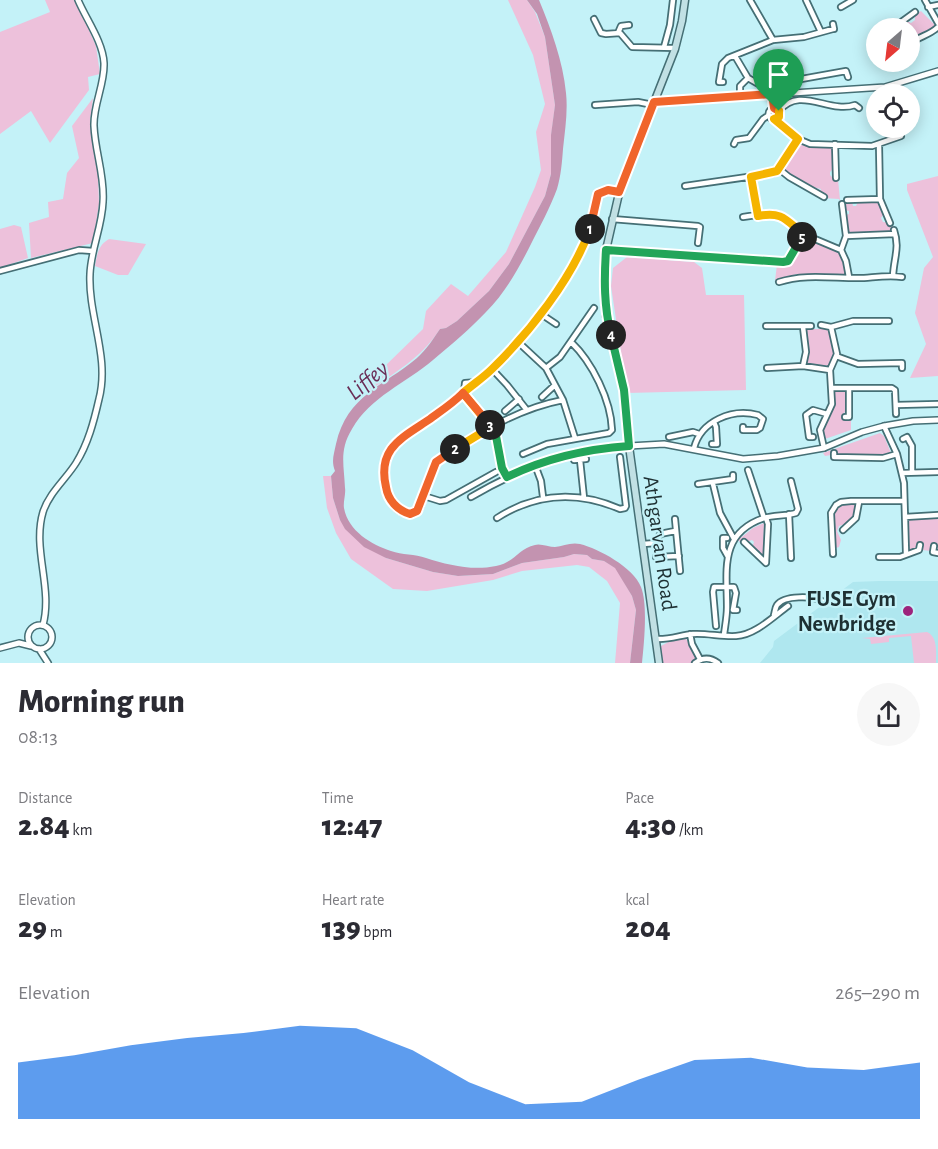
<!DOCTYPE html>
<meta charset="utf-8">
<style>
:root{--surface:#fff;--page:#f7f7f7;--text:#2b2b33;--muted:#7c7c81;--accent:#1a73e8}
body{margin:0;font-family:"Alegreya Sans",sans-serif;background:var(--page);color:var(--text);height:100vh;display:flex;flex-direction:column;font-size:22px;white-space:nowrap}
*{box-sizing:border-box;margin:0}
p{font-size:20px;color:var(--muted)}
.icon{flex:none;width:33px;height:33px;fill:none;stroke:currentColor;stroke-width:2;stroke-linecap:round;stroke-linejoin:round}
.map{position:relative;height:663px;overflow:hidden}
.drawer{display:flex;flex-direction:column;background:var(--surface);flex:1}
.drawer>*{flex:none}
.needle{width:39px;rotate:208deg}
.buttons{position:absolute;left:866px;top:18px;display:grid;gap:12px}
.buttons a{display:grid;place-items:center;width:54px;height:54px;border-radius:50%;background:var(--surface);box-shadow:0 3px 15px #0003;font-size:30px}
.pin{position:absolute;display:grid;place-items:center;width:51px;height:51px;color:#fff;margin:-62px -26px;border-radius:50% 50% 50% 0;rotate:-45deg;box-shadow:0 0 6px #0007}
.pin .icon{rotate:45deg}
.km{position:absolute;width:30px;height:30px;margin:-15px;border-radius:50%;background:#222;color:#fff;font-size:16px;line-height:30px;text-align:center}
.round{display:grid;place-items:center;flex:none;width:63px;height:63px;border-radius:32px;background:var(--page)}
.summary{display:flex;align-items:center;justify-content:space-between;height:102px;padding:0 18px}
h1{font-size:33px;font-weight:800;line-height:45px}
.metrics{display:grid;grid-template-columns:repeat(3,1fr);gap:9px;height:102px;padding:6px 18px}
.metrics div{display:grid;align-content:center}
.metrics b{font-size:30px;font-weight:800}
.metrics small{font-size:16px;font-weight:400}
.metrics p{font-size:16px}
.chart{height:168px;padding:12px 18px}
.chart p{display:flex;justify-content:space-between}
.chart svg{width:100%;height:108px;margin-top:6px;fill:var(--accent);opacity:.7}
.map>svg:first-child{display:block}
.built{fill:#afe7ef}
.green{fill:#edc1db}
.water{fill:#c393b0}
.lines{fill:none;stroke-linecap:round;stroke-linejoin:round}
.minor-casing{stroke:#456f75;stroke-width:8}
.tertiary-casing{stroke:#456f75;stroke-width:8}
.secondary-casing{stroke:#456f75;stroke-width:9}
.minor{stroke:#fff;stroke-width:4.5}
.tertiary{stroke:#fff;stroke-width:5}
.secondary{stroke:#c1e0e4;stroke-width:6}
.split-1-casing{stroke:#fff;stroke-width:12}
.split-2-casing{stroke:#fff;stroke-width:12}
.split-3-casing{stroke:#fff;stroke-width:12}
.split-4-casing{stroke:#fff;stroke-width:12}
.split-5-casing{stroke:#fff;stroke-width:12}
.split-6-casing{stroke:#fff;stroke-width:12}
.split-1{stroke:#f0652b;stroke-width:8}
.split-2{stroke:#f5b400;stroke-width:8}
.split-3{stroke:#f0652b;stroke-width:8}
.split-4{stroke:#22a559;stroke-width:8}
.split-5{stroke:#22a559;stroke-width:8}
.split-6{stroke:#f5b400;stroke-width:8}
.poi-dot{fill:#9d247c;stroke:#c4f2f8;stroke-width:2}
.labels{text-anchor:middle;stroke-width:4.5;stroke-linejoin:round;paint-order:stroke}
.street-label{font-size:22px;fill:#1e3033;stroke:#c4f2f8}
.poi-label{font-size:22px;font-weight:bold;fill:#1e3033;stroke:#c4f2f8;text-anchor:end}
.water-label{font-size:24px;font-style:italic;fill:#6a2e57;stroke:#c4f2f8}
</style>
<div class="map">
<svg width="938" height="663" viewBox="0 0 938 663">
<rect width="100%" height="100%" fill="#c4f2f8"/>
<path class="built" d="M879 581H938V663H760L773 647 774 641 853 582Z"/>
<path class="green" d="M45 0H76L96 46 100 74 88 77 89 90 50 143 31 111 0 134V32L50 12Z
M508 0H527L535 12 545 37 555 105 551 137V174L545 196 509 264 489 291 457 321 446 328 440 329C420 360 395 371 367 393L356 380 384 367 423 329 426 311 451 284 468 296 506 252 535 187 541 170 536 132 545 104 533 55Z
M921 11 936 26C928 34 919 34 909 43V28H896L907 21 911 23 915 20V15Z
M93 98 90 122 98 172 99 204 93 243 31 258 29 223 49 217 48 202 63 199 67 173 79 158 72 126Z
M798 143 833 147V169L830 172V175L834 179H838L840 200 844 203 852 202 853 206H856L858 202H878L884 214 881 218 883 222 892 223 894 228 891 232 848 234 845 215 849 214V211L845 210 839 199 822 198 824 195 820 192 821 189C809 187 792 179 783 170Z
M938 176V376L910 378 926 344 915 313 924 268 933 257 907 190V184Z
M14 225 21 227 28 258 0 268V229Z
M805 238C824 242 850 252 845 275L814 277 797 274 775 281 777 264 789 263Z
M109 239 146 244 128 275H118L95 266C97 255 98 245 109 239Z
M627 257 694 262 702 268 706 295H744L746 390 627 393 611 286 613 268Z
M807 329H829L835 353 830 366 806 363 805 330Z
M847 391V410L843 414V420H851V430L825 439 823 429 832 409 834 392Z
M880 433 884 436 891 453 882 456 837 455V452H831V455L825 456 823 453Z
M323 476H331L333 498 340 520 386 558 433 572 458 576 493 574 522 563 564 557 574 554 587 555 592 559 604 561 616 568 632 596 636 610 630 663H615L620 603 607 581 589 567 577 565 522 571 493 580 427 591 393 589 351 559 336 533 327 508Z
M851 503 856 506C854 517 851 523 839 526L837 531 841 540 839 547 833 549V513L840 505Z
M938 518V550L937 547 932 546 931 551 922 550V545L917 544 915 549H908L909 520Z
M764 523 763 555H761L752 548 754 542 752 540 747 542 744 539 740 542 738 540 753 528Z
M927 632C938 637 936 652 936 663H914L911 636 889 638V642L871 644 870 639 862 638Z
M685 637 696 655V658L692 663H662L661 646 674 639Z"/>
<path class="water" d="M527 0H539C551 29 563 61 566 93 568 111 565 130 563 149 562 162 561 176 557 189 550 208 540 226 531 244 519 268 505 293 486 312 470 329 451 345 433 360 406 383 370 397 352 429 339 450 344 465 345 488 346 494 343 502 344 508 348 531 372 545 391 551 402 555 415 554 426 558 448 565 472 571 496 566 514 563 518 549 535 545 540 543 549 547 555 547 563 546 571 542 580 544 599 549 633 567 641 587 648 604 644 644 642 663H630L636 610 632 596 615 568 604 561 592 559 587 555 574 554 564 557 522 563 493 574 458 576 433 572 386 558 364 547 345 529 340 520 333 498 331 476 335 471C331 461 334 454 336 444 347 395 384 386 417 358 427 349 433 339 440 329L446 328 457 321 489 291 509 264 545 196 551 174V135L555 105 545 37 537 14Z"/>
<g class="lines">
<g class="minor-casing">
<path id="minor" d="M750 0 773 40
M806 0 821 32
M925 0 938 23
M841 7 853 0
M928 7 938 5
M594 19 601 33 606 34 620 33 632 47 675 48
M893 28 915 12
M618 33 621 26 629 25
M909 45C918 36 929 36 938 27
M664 47 670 25 673 0
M735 56 748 78 762 86 846 71 848 77
M723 82H719L722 64 728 58 773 40 804 37 833 29H834L833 24
M740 96V86L748 78
M595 105 638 102 653 105
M768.5 114a5.5 5.5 0 1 1 11 0a5.5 5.5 0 1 1-11 0Z
M779 111C800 85 829 114 855 105L859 108
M774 119 798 139 810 144 872 146 901 136
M734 144 736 140 749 138 763 119 769 115
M835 144 836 178
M879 145 880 199 890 223
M779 169 789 177 824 197
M751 177 758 216
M685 186 775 173 781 167 798 139
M847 200 880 199
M743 217 770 213 780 215 803 234 841 250 846 261 849 277
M612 219 698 226 700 227 698 243
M846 236 895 234
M606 250 783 262 788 261 803 234
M841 250 846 236 842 204
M0 271 79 250 93 251
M893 276C894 257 900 248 894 230
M779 282C806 273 836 279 864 278 877 277 889 275 902 277
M541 314 556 324
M821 325 831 327 837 354 830 370 832 404 820 430 824 448
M766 326H811
M831 327 853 321H889
M517 341 546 368 563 400 575 438
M836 356 858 364 902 363V368
M803 366 806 352 803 327
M546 368 560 357 594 308
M767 368 803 366 830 370
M492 369 507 385 526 409
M831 388H892L895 390 896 414
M463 393C476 408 491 422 497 440 501 452 500 466 507 477
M464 393 465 383 478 382
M542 397 555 385
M563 400C516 409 481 433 440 458L436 462 420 508 415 513C384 520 379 469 390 450 399 435 416 429 430 419 446 408 462 396 477 383 520 346 567 287 588 233 593 221 593 206 598 194L608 190 619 192
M896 405 938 404
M505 411 519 399
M845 417H849V388
M884 426 897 454 904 483 906 553
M669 437 693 432 699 434
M813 437H809L806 415 813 410 827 414
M903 439 907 437 912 446V472
M712 444H717L716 427 714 422
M694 448C701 421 732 408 758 415L763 419 760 428 757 430H743V427
M834 453V457L883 458 897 454
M523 454 547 444 609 433 612 430C611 400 592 362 571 342
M574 460 586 459
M580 460 584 498
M535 465 541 481 543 497
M748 470 764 518
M902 473 938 472
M698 484 733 479V475
M713 484 720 513 734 539
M424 496 440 501 446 500 496 472
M471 497C524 466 568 451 629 446
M789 514 791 558
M905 517 938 515
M497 518C536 493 576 490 620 509L625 508 626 506 620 457
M675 519 680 571
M843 530 856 518 859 502
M727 538H723V548L728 557
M744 542 766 563 768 524 766 518
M643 544 656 543 660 534 675 531
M934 546 933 552 938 553
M833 554 831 513 836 505 841 502 851 501H904
M656 557 679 556
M879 557H900L919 550 920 545
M774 615C775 612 775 608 777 605 784 595 813 596 822 601
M716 626 713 592 714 587H734L736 593 733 610H737
M690 634 692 644 700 659
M724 635C725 626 727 617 727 607 727 570 719 533 764 518 774 515 786 516 796 513L798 509 791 481
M656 639C669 640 681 635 693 634 707 633 722 637 736 636 755 635 773 617 788 606
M695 663C703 657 710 657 718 663"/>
</g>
<g class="tertiary-casing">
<path id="tertiary" d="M654 102 885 87 938 71
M629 446 664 444 743 459 778 456 824 448 862 432 884 426 913 421 938 420
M28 637a12 12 0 1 1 24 0a12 12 0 1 1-24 0Z
M43 625C53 588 32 549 43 512 49 493 66 479 76 463 88 444 94 421 99 399 110 357 88 316 90 274 91 249 102 227 103 202 105 176 95 152 94 126 93 105 105 84 104 63 103 42 86 19 78 0
M0 648 19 643 31 646
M39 649 48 663"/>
</g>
<g class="secondary-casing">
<path id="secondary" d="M659 663 629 446 624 390 606 316 604 286 606 250 620 189 675 49 682 21 685 0"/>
</g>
<use href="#minor" class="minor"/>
<use href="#tertiary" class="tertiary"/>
<use href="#secondary" class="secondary"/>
</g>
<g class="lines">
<g class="split-1-casing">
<path id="split-1" d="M590 229 598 194 608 190 619 192 654 102 772 94 774 108 779 111"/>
</g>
<g class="split-2-casing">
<path id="split-2" d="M455 449 491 427 463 393C472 385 483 378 492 369 529 333 572 279 590 229"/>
</g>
<g class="split-3-casing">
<path id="split-3" d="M455 449 436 462 417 511 410 514C397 510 388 500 386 487 377 448 402 438 430 419 441 411 453 403 463 393L490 425"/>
</g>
<g class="split-4-casing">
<path id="split-4" d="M490 425 496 436 502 468 507 477C546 458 586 449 629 446L624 390 611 335"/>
</g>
<g class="split-5-casing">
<path id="split-5" d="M611 335C604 306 604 280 606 250L783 262 788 261 802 237"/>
</g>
<g class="split-6-casing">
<path id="split-6" d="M779 111V117L774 119 798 139 777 171 751 177 758 216C782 211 786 220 803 234L802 237"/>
</g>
<use href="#split-1" class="split-1"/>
<use href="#split-2" class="split-2"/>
<use href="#split-3" class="split-3"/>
<use href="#split-4" class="split-4"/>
<use href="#split-5" class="split-5"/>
<use href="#split-6" class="split-6"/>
</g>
<circle class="poi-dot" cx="908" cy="611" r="6"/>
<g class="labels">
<g class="street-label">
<text transform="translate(661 543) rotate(82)" y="8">Athgarvan Road</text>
</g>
<g class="poi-label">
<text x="896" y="606">FUSE Gym<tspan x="896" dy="25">Newbridge</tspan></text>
</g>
<g class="water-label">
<text transform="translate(367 380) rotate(-40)" y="8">Liffey</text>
</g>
</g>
</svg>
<div class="buttons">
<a><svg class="needle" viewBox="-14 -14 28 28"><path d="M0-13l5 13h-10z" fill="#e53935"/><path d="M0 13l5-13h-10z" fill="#7c7c81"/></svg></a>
<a><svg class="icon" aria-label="locate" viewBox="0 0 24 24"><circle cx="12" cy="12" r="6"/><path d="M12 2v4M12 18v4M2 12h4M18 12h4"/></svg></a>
</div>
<div class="pin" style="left:779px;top:111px;background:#1e9e55"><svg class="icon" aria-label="arrive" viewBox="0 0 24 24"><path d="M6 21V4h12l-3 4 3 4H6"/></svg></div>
<b class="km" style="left:590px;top:229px">1</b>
<b class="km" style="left:455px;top:449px">2</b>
<b class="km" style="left:490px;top:425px">3</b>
<b class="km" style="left:611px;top:335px">4</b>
<b class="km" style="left:802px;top:237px">5</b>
</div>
<section class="drawer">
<div class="summary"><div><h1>Morning run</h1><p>08:13</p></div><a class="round"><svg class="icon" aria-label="share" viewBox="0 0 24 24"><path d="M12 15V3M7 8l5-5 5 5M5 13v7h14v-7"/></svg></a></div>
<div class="metrics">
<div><p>Distance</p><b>2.84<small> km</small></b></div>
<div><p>Time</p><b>12:47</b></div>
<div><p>Pace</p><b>4:30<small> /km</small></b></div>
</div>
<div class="metrics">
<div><p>Elevation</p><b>29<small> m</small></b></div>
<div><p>Heart rate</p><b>139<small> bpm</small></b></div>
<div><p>kcal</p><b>204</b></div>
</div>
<div class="chart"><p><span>Elevation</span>265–290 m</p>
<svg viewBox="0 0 160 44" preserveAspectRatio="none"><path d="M0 44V21L10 18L20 14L30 11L40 9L50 6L60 7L70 16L80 29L90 38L100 37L110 28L120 20L130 19L140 23L150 24L160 21V44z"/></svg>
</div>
</section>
